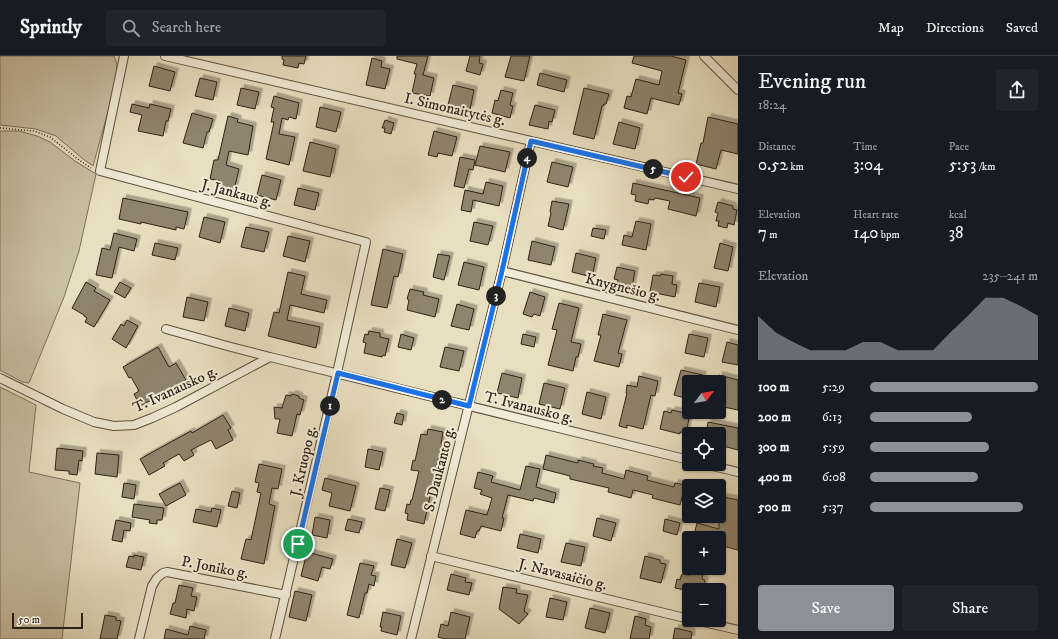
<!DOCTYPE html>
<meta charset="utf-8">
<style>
:root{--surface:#171b24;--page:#20242c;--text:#f1f3f6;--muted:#9ea1a6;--line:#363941;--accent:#8c9099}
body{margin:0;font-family:"IM FELL DW Pica",serif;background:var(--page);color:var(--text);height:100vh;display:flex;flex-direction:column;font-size:15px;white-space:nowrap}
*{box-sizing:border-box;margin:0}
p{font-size:13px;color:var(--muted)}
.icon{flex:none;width:22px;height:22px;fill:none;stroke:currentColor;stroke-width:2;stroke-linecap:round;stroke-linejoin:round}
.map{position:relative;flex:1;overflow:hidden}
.side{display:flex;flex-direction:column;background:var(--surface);width:320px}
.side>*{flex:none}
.needle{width:26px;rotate:59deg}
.buttons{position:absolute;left:682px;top:319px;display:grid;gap:8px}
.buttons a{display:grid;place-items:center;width:44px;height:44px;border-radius:4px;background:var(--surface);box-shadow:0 1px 3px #0004;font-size:20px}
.scale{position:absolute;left:12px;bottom:10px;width:71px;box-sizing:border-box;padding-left:4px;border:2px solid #2f2115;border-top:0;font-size:11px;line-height:14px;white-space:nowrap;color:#2f2115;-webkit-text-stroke:3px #f0ead6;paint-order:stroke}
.pin{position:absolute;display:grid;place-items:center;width:34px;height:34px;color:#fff;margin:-17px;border:2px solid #fff;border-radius:50%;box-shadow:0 1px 4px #0007}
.km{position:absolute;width:20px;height:20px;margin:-10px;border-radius:50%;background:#222;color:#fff;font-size:11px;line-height:20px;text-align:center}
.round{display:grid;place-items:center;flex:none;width:42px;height:42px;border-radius:4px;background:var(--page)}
.summary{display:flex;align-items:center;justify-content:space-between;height:68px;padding:0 20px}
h1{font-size:22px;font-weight:600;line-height:30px}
.stats{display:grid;grid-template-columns:repeat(3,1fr);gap:6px;height:68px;padding:4px 20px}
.stats div{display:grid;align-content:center}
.stats b{font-size:17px;font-weight:600}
.stats small{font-size:11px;font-weight:400}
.stats p{font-size:11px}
.chart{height:112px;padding:8px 20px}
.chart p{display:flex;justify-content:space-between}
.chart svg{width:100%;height:72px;margin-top:4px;fill:var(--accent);opacity:.7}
.primary-button{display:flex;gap:8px;margin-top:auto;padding:8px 20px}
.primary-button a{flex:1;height:46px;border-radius:4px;background:var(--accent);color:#fff;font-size:16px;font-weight:600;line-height:46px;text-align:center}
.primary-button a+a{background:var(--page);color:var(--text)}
ul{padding:0 20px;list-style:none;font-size:13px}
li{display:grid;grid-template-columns:64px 48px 1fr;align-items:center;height:30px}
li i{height:10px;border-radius:5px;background:var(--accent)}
header{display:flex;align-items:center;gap:24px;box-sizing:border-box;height:56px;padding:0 20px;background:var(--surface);border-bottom:1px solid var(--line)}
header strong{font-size:19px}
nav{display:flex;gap:22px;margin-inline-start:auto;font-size:14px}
.search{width:280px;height:36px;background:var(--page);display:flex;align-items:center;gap:10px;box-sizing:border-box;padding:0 14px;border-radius:4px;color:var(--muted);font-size:15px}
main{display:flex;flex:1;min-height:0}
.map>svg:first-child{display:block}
.green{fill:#c9bfa3;stroke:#7c705c}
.building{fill:#8f846e;stroke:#2f2115;filter:url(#shadow)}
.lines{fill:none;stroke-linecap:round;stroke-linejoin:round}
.street-casing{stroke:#5d5040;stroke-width:10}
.path{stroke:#2f2115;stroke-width:1.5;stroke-dasharray:1 2;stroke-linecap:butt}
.street{stroke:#f0ead6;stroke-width:8}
.route-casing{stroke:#fff;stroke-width:8}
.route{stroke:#1a73e8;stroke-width:5}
.labels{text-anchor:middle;stroke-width:4;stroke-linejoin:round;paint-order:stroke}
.street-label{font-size:15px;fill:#2f2115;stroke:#f0ead6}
</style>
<header>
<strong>Sprintly</strong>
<div class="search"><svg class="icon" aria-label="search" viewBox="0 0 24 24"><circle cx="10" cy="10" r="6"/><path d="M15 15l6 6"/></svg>Search here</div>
<nav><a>Map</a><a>Directions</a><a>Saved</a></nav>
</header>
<main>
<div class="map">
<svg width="738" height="583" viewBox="0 0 738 583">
<defs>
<filter id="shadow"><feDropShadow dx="3.5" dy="-3.5" stdDeviation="0" flood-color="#0004"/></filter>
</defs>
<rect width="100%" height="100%" fill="#e8dfc0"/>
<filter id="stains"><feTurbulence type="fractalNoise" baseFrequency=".005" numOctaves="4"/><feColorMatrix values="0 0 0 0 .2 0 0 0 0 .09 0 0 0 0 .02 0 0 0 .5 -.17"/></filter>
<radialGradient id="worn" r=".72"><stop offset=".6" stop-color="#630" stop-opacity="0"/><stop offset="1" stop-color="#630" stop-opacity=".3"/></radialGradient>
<path class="green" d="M0 0H114L117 8 116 19 109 52 93 110 83 103 56 80 36 73 0 69Z
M0 75H19L37 80 50 86 75 105 96 118 79 195 64 241 29 327 22 326 0 314Z
M0 331 36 349 29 416 80 427 62 583H0Z"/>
<path class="building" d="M282 0H306L304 8 299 7 298 12 283 9 284 4 282 3Z
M397 0H428L423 19 434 22 430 40 412 37 416 18H414L417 8 397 3Z
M470 0H480L479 7 483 8 480 19 466 15Z
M511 0H530L524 25 505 21Z
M634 0H671L686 4 678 37 682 38 679 49 651 42 647 58 624 52 627 40 631 41 636 23 659 29 662 15 632 7Z
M372 2 382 5 381 11 390 13 385 33 366 29Z
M154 10 175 16 170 35 149 30Z
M540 17 567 24 564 36 537 29Z
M200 22 217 26 213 44 195 40Z
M453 29 474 34 470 54 448 49Z
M241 32 259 36 255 53 237 49Z
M584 32 609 38 606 48H604L603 50H602L594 83 573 78Z
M501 34 513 37 510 49 513 50 510 62 492 57 495 44 498 45Z
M274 40 299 47 296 63 289 61 288 64 282 62 279 78 295 81 289 109 266 103 274 66H271L274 52 271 51Z
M132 48 149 52 150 48 171 53 168 65H166L163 80 138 75 142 59 130 56Z
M535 49 555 54 552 66 549 65 548 73 529 69Z
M320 51 341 56 336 76 316 71Z
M192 57 213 63 209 76H207L203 92 183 87Z
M228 60 238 63 237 66 253 70 248 99 229 95 226 109 239 113 234 134 219 131 220 125 210 123 214 104H218Z
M708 61 738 68V98L721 94 716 113 696 108 701 87H703Z
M385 64 394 67 391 78 384 76 385 72H382Z
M619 66 640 72 635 93 613 88Z
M434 75 457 81 452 100 438 97 437 101 428 99Z
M310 86 336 93 330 121 303 115Z
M480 90 510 96 505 116 475 109Z
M460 101 475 104 473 114 469 113 464 132 454 130Z
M552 106 573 111 568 131 547 126Z
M262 119 281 124 276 144 257 139Z
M486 126 503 130 499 150 473 144 471 156 461 154 465 134 483 138Z
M633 127 700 142 696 160 668 153 670 145 655 142 654 144 649 143 648 148 635 145 636 139 631 138Z
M298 132 319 137 315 154 294 149Z
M123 142 188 156 184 173 176 171V174L141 166V168L119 163Z
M552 145 569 148 563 174 548 170 551 157 550 156Z
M718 146 733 150V153L737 154 734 169 728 167 727 172 718 170 719 165H716L718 157 715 156Z
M204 161 225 166 220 187 199 181Z
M636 165 651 168 646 194 622 189 624 179 632 181Z
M474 166 493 170 488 189 470 185Z
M246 171 269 176 264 196 241 191Z
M593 172 606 174 604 183 591 180Z
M114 177 137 183 134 195 119 191 112 222 96 219 102 192 110 194Z
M288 180 310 185 305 206 283 200Z
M532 185 555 191 551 209 528 204Z
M155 187 178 192 175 204 152 199Z
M720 187 733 191 728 215 714 212Z
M383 193 403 198 398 221 394 220 387 252 371 249Z
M576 197 596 202 592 221 572 216Z
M438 198 450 200 444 224 433 221Z
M464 206 484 211 479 234 458 229Z
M617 211 635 215 632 231 617 228 618 224 614 223Z
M288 216 305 220 301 238 327 244 324 257 290 249 287 264 320 271 316 292 268 280 274 256 279 257Z
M661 218 673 220 672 228 677 229 675 241 650 236 653 219 660 220Z
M86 226 96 232 94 235 110 244 94 271 85 266 87 262 84 260V259L72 252Z
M120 226 131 232 125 242 114 236Z
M699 227 720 231 716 251 695 246Z
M410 233 424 236 423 239 439 243 435 261 407 254 409 244 407 243Z
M530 236 545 241 540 260 534 258 532 261 523 258Z
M187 241 208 246 204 265 183 261Z
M559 247 579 252 571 286 581 288 578 301H576L573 315 548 309 557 274 552 273Z
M457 248 474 253 469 274 451 270Z
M229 252 249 257 245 275 225 270Z
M603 258 627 264 618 297 622 298 619 311 594 305 601 279H598Z
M127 264 138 270 126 292 112 283 121 268 124 270Z
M369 275 380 277V281L389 283 385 300 383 299 382 301 364 297 366 287 363 286 365 278 368 279Z
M401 278 414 282 411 294 398 291Z
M523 278 536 281 534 291 521 288Z
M689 278 708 282 704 301 685 297Z
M727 286 738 289V309L722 306Z
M158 291 169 311 176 307 187 326 140 350 134 338 139 335 131 321 129 322 123 311Z
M445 291 464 295 459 315 440 311Z
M681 314 703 319 701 326H689V343L674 339Z
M502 317 522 322 518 342 497 337Z
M719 319 738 324V354L719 350Z
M639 320 658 325 655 340 651 339 643 373 627 369V372L619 370 627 337H626L627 329 637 331Z
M544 327 565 332 560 353 539 348Z
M587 336 606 341 601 363 582 358Z
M292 338 299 340V342L304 344 300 359 297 358 292 380 277 377 280 363H275L274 351 282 352 286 339 291 340Z
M672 354 685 357 684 362 689 363 686 377 680 376V378L660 373 664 355 671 357Z
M397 357 404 359 402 369 394 367Z
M223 359 231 372 228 374 233 384 216 393 211 384 191 394 194 399 184 405 179 398 163 407 165 410 149 419 140 403 191 375 192 377Z
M708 366 738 372V394L719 389V378H706Z
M428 373 443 376 441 388 443 389 441 400H439L424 468 407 464 408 458 405 457 407 448 410 449 411 444H412L419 415 411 414 413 404 415 405 421 378 427 379Z
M57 392 83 395 82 405 79 404 77 419 69 418V415L55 414Z
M368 393 383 396 379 414 365 411Z
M97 397 119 399 117 421 95 418Z
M546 399 578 407V404L594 408 593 410 603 412 602 417 624 423 626 414 648 420 647 424 674 431 675 427 685 429 680 449 652 442 653 439 633 434 631 442 608 436 609 432 570 423V420L543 413Z
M259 408 282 413 278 433 272 432 269 448 275 450 264 508 241 503 246 483 251 484 261 437 257 436 259 427 255 426Z
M526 410 540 413 536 431 556 437 554 447 534 442 533 445 508 439 502 462H504L501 475 481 470 479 475H477L475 482 460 478 466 454 487 459 492 442 480 438 482 434 474 432 478 416 493 420 491 426 520 434Z
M325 422 356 430 350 455 329 450 332 437 322 434Z
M124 427 136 429 134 443 122 441Z
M180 427 186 439 166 450 159 438Z
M380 432 390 434 385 455 375 453Z
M232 435 240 437 237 452 228 450Z
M719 440 738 444V494L719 489V482H693L697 467 719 473Z
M134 448 164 452 162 464H157V468L149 467 150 464 132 461Z
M212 452 221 454 217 471 193 466 196 453 211 456Z
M315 461 330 464 327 482 312 479Z
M597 462 616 467 611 485 593 480Z
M348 463 362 466 359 477 345 474Z
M665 463 680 467 677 479 663 475Z
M116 464 131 467 130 475 124 474 122 486 112 484Z
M520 478 541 483 538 497 517 492Z
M397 483 412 487 405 512 391 509Z
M566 487 585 491 581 510 561 506Z
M307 496 333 503 330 513 322 511 318 525 301 520Z
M134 499 144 501 141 514 126 511 129 500 134 501Z
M645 500 660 504V507L666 508 661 527 640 522Z
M360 507 374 510 371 519 376 520 374 530 369 528 367 537H365L359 562 347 559Z
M690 513 703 516 702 523 705 524 703 534H685L675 532 677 523 680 524 682 518 689 519Z
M451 518 466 522 465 526 472 527 469 539 447 534Z
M179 529 193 532 191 540 197 541 194 555 187 553 186 562 170 558 173 547H175Z
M503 531 517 533 516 537 528 539 524 555 528 558 519 568 499 553Z
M295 535 312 539 306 565 289 561Z
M550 542 567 546 563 564 546 561Z
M590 552 610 557 605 577 585 572Z
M383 556 401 560 397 579 381 575 382 571H380Z
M451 556 470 561 465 583H445L438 581 441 568 448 570Z
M105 559 116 561V564L121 565 117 583H100Z
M635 560 646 563 645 569 651 571 649 583H630Z
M190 570 206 574 204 583H164L166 573 188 579Z
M675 572 692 576 691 583H673Z"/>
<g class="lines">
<g class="street-casing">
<path id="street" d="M124 0 100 115 366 186 337 317 275 583
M165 0 738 133
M704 0 738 34
M502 215 738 274
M166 273 231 291 270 301
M0 322 63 353 94 366 114 370 134 369 152 362 176 351 270 301 689 404
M704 408 738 416
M431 500 689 563
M695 564 738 574
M139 583 152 530 157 522 163 517 167 516 286 539
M411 583 502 215 531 85"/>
</g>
<path class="path" d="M0 72 34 75 50 81 79 104 91 112"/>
<use href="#street" class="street"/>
</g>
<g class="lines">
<g class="route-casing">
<path id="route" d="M298 488 338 317 469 350 502 215 531 85 686 121"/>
</g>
<use href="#route" class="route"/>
</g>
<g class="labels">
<g class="street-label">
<text transform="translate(455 53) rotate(13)" y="5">I. Simonaitytės g.</text>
<text transform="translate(237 137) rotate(15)" y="5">J. Jankaus g.</text>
<text transform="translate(623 231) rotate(14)" y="5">Knygnešio g.</text>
<text transform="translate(175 333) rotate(-25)" y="5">T. Ivanausko g.</text>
<text transform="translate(529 351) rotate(14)" y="5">T. Ivanausko g.</text>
<text transform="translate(303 405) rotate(-77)" y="5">J. Kruopo g.</text>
<text transform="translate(439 413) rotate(-76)" y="5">S. Daukanto g.</text>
<text transform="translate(215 511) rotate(11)" y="5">P. Joniko g.</text>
<text transform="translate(563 518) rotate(14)" y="5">J. Navasaičio g.</text>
</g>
</g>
<rect width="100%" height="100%" filter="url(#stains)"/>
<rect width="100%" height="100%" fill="url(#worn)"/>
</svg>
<div class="buttons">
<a><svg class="needle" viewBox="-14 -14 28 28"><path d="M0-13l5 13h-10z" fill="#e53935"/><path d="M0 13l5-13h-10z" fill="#9ea1a6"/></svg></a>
<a><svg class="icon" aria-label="locate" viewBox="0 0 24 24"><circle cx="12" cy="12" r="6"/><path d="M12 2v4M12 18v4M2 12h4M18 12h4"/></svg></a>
<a><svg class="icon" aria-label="layers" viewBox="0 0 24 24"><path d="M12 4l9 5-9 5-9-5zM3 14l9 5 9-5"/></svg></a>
<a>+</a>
<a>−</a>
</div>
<div class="scale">50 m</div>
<div class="pin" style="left:298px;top:488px;background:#1e9e55"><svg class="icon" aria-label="arrive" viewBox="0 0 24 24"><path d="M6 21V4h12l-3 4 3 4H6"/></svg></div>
<div class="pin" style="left:686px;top:121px;background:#d93025"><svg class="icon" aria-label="check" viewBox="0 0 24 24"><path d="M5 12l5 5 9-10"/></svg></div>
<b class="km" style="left:330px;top:350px">1</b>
<b class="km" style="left:442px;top:344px">2</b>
<b class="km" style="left:496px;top:240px">3</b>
<b class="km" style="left:527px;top:102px">4</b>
<b class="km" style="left:653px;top:113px">5</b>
</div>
<section class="side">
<div class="summary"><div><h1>Evening run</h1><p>18:24</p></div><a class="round"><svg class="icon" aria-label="share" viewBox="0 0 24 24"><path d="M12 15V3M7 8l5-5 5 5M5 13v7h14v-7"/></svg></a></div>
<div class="stats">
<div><p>Distance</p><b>0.52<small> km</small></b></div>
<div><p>Time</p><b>3:04</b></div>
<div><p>Pace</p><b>5:53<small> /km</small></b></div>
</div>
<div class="stats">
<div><p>Elevation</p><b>7<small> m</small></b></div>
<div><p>Heart rate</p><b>140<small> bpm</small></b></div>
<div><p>kcal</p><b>38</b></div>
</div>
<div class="chart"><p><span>Elevation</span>235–241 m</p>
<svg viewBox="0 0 160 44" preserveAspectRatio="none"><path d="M0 44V17L10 27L20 33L30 38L40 38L50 38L60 33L70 33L80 38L90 38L100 38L110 27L120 17L130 6L140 6L150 11L160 17V44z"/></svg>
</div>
<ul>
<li><b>100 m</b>5:29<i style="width:100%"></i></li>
<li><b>200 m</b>6:13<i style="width:61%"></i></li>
<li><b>300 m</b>5:59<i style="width:71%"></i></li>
<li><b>400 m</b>6:08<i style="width:64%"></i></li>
<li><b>500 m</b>5:37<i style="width:91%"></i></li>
</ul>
<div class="primary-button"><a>Save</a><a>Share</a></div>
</section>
</main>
